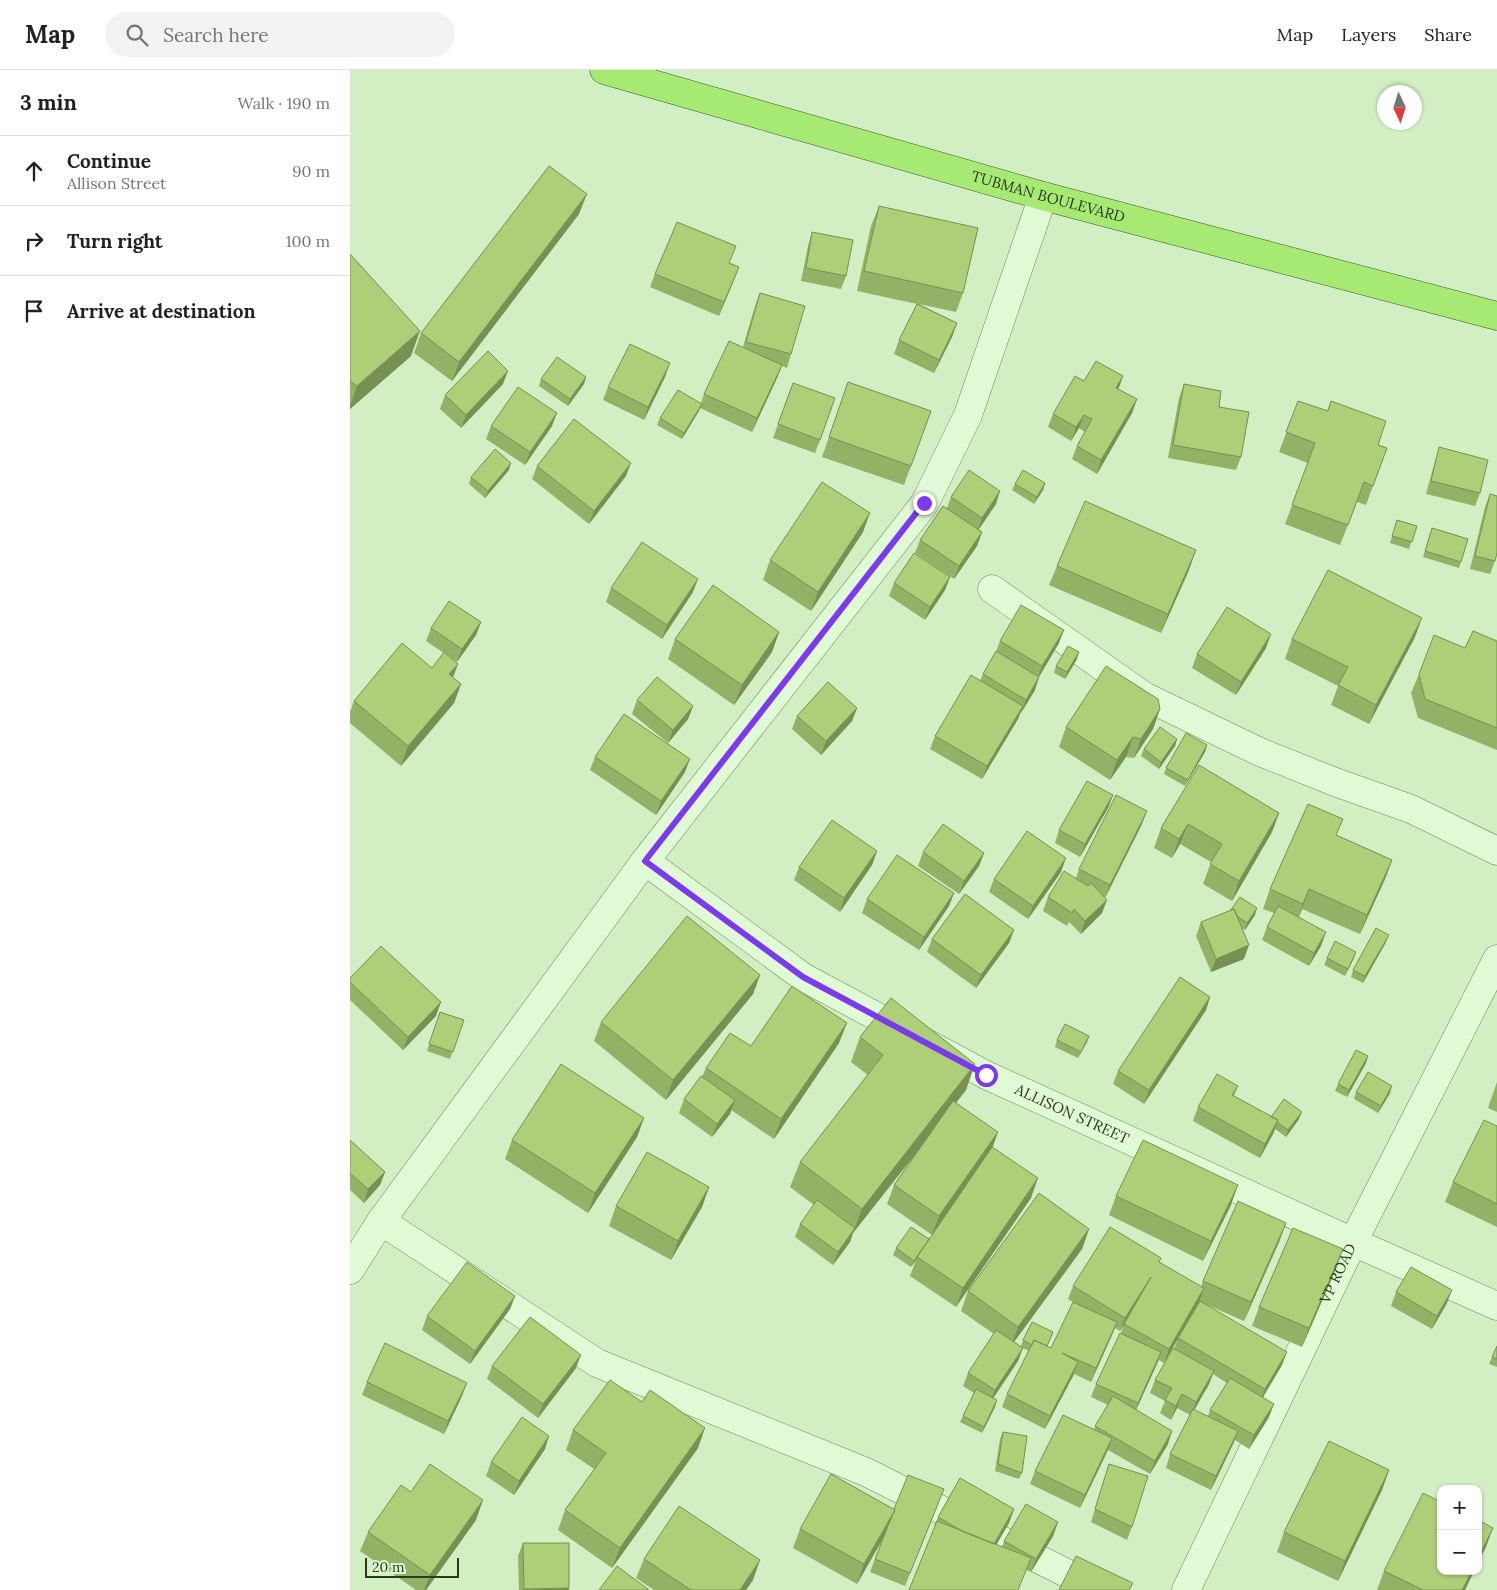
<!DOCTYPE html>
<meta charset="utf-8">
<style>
body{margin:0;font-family:Lora,serif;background:#f2f2f2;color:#202124}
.controls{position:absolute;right:15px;bottom:15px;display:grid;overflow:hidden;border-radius:10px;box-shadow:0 1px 4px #0004}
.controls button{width:45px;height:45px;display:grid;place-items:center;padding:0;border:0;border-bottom:1px solid #e0e0e0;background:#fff;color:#202124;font:25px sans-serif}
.compass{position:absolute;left:1027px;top:15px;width:45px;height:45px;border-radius:50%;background:#fff;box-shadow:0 1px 4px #0004;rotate:176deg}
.scale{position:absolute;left:15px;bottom:12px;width:94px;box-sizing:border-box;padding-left:5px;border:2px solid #2c391d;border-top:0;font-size:14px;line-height:18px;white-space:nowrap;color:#2c391d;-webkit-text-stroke:4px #ddf6d2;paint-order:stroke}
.stop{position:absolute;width:15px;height:15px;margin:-11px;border:4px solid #7c3aed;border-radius:50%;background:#fff}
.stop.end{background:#7c3aed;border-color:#fff;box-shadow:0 1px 5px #0008}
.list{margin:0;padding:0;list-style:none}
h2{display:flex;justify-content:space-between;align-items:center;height:65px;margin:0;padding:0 20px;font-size:21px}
h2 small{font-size:16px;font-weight:400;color:#757577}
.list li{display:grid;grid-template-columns:32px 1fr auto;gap:15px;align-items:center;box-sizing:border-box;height:70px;padding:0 20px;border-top:1px solid #e0e0e0}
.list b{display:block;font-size:19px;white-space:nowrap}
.list p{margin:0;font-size:16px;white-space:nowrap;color:#757577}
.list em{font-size:16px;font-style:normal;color:#757577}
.icon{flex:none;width:28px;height:28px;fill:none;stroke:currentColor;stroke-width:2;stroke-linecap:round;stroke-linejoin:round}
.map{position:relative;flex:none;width:1147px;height:1520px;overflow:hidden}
header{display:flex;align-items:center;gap:30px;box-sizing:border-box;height:70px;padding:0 25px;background:#fff;border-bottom:1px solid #e0e0e0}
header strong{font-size:24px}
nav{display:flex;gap:28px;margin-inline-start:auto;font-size:18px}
.search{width:350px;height:45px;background:#f2f2f2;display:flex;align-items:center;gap:12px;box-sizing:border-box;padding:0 18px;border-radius:28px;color:#757577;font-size:19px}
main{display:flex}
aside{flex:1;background:#fff}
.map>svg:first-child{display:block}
</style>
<header>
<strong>Map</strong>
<div class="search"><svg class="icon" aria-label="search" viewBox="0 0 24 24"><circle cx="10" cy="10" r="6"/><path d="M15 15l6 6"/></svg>Search here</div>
<nav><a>Map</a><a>Layers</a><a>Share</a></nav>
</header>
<main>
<aside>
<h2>3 min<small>Walk · 190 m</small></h2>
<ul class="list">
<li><svg class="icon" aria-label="ahead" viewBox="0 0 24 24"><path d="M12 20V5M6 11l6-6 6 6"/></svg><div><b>Continue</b><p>Allison Street</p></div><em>90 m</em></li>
<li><svg class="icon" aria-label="right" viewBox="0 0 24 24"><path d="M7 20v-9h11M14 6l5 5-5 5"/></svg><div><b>Turn right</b></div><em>100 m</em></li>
<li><svg class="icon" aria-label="arrive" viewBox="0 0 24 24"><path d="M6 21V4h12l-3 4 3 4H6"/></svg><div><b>Arrive at destination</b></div></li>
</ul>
</aside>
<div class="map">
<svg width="1147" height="1520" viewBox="0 0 1147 1520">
<rect width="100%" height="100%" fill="#d1efc2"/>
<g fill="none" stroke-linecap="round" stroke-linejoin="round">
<defs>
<g id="minor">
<path d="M642 519 794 626 910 682 985 712 1061 739 1147 781"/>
<path id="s1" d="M295 791 453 907 636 1005 1003 1172 1147 1236"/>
<path d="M31 1151 247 1293 516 1402 750 1520"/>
<path d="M0 1200 31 1151 295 791 575 433 618 345 693 126"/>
<path id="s2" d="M836 1520 1003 1172 1147 889"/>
</g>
<g id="trunk">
<path id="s3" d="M254 0 693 126 1147 246"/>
</g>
</defs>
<use href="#minor" stroke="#718a59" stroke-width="29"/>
<use href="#trunk" stroke="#45572d" stroke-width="29"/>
<use href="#minor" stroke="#e1fad6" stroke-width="28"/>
<use href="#trunk" stroke="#a6ea74" stroke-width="28"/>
</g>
<path fill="#94b266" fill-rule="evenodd" d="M529 136 613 223 606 242 569 234 607 253 602 267 584 303 544 284 549 270 567 234 507 221 521 156Z
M229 144 102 311 64 283 71 263Z
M462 162 496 206 491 219 451 211 458 176Z
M0 184 61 286 0 339Z
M380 193 389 197 369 246 300 217 305 204Z
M410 223 441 284 437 298 432 296 427 308 402 362 350 338 332 369 307 355 310 348 351 333 354 324 393 277 405 236Z
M773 306 768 319 787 329 782 343 747 404 722 389 727 376 735 362 729 358 721 371 698 357 703 344 734 311Z
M236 307 234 314 218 336 189 316 191 309Z
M315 307 294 350 253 330 258 317Z
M498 312 581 341 554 415 472 387Z
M443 313 470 370 465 383 423 368Z
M153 314 111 358 90 339 95 325Z
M834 314 891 387 886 400 818 388 829 328Z
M948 331 977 341 981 331 1028 375 1037 378 1016 435 1007 432 990 475 935 454 958 393 929 382Z
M141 356H202L175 395 136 369Z
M1089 377 1130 423 1125 436 1076 424 1085 391Z
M187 396 276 406 239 454 182 409Z
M159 400 135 428 119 414 121 407Z
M695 413 693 420 684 434 662 420 665 414Z
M1140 424 1145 491 1140 504 1120 499 1135 437Z
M601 427 646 434 628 460 632 462 627 476 604 509 565 483 570 470 597 438Z
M1047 450 1067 456 1059 479 1040 473Z
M1082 458 1118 469 1109 498 1073 487Z
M513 462 461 541 413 510 420 490Z
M707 496 839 500 811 563 699 515Z
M600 507 595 520 575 550 539 526 544 513Z
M261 518 343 522 312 569 256 532Z
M131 552 126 565 107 592 101 588 103 607 111 614 104 633 51 696 0 653V642L4 631 82 598 94 583 76 571 81 558Z
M429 562 422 582 384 635 318 589 325 569Z
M1065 567 1019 654 981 635 988 616 935 589 942 569Z
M650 571 709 573 689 607 685 620 671 643H670L668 649 632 709 580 679 585 666 630 611 633 604 646 582Z
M1147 571V680L1068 648 1061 623 1069 604 1115 578Z
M916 578 886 625 842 598 847 584Z
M727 589 715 609 704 603 706 596Z
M287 630 343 636 338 649 318 673 282 644Z
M507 638 502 651 471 685 442 659 447 646Z
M810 639 803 659 784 688 776 687 760 710 709 677 716 657Z
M827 669 825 676 809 699 791 686 794 679Z
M857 675 855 682 835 716 814 704 816 698Z
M245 687 335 702 306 745 240 700Z
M763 725 758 738 730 787 705 773 709 760Z
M929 743 922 762 882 831 853 814 861 792 830 774 822 788 804 778 811 758Z
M792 754 755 828 752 843 731 864 719 852 717 856 693 841 698 827 726 808 729 799Z
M987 765 1042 790 1035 809 1010 864 952 839 949 847 971 876 959 896 912 870 917 857 924 843 913 839 920 819Z
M527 781 522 795 490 842 444 810 449 797Z
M573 782 634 783 629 796 609 824 568 796Z
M711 802 678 849 639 822 644 809Z
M604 823 599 836 569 880 512 843 517 829Z
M905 845 895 860 892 858 894 889 861 902 846 866 851 852Z
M664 860 659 873 626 918 577 882 582 869Z
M1036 872 1013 913 1001 907 1003 900Z
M977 888H1004L995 906 974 895Z
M410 905 403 924 316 1030 244 971 251 952Z
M0 908 86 946 53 980 0 930Z
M860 927 856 940 794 1034 763 1014 768 1001Z
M90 942 114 950 100 989 77 981Z
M739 966 737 972 728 988 705 977 707 970Z
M510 967 616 1020 606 1033 642 1077 681 1128 606 1237 560 1206 566 1190 561 1197 543 1185 546 1178 578 1172 582 1165 537 1134 544 1115 564 1085 503 1163 500 1172 483 1195 445 1167 450 1154 464 1135 440 1117 450 1092 518 1005 501 992Z
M489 973 424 1069 381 1040 380 1044 362 1067 329 1043 334 1029 352 1007 356 998 401 976Z
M1018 986 1016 993 997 1027 985 1021 988 1014Z
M1147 1012V1042L1138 1038Z
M888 1016 884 1026 921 1047 949 1049 936 1067 925 1059 923 1064 910 1088 843 1051 848 1037Z
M1006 1022 1040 1023 1028 1043 1004 1029Z
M294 1048 287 1067 238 1143 155 1089 162 1070Z
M1147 1056V1157L1095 1132 1103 1112Z
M0 1070 35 1102 30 1115 14 1133 0 1120Z
M359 1117 352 1137 321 1190 259 1156 266 1136Z
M766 1126 881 1135 853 1191 759 1145Z
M936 1153 929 1172 894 1251 855 1234 932 1295 913 1327 919 1347 899 1379 885 1370 861 1420 816 1398 820 1384 840 1345 827 1338 821 1350 810 1343 815 1331 800 1323 805 1310 824 1279 828 1268 850 1232H849L814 1293 809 1290 786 1339 818 1374 800 1404 758 1380 730 1438 680 1414 685 1401 744 1359 758 1335 741 1327 746 1314 771 1263 774 1255 770 1261 765 1258 741 1312 724 1304 695 1359 652 1337 657 1324 679 1281 673 1278 668 1291 643 1328 645 1337 632 1363 610 1352 613 1346 624 1323 613 1316 618 1303 644 1264 611 1241 618 1221 739 1159 732 1179 664 1272 671 1276 673 1270 703 1262 697 1277 701 1278 723 1232 718 1229 723 1216 810 1193 851 1217 853 1211ZM863 1304 877 1313 860 1340 858 1346 844 1340 859 1314Z
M993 1179 986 1199 952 1277 902 1256 909 1237Z
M1046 1222 1097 1233 1082 1259 1041 1236Z
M165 1226 160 1239 120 1294 72 1260 77 1246Z
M1147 1276V1297L1139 1294Z
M142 1296 226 1298 188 1348 137 1309Z
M17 1312 112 1326 94 1364 12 1325Z
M223 1360 348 1378 262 1498 208 1460 215 1440 244 1399 216 1380Z
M653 1362 672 1403 669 1409 645 1401 650 1369Z
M195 1379 164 1425 136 1406 141 1392Z
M759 1394 782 1457 777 1470 741 1452Z
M1039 1400 1032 1420 988 1511 927 1482 934 1462Z
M61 1422 126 1450 76 1520H66L10 1481 18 1462Z
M589 1432 555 1516 520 1502 532 1470 507 1514 443 1478 450 1459 544 1439Z
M664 1439 659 1453 646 1475 652 1477 654 1471 708 1452 703 1466 681 1502 584 1456 588 1447Z
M173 1473 219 1518V1520H169L168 1486Z
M294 1489 403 1510 396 1520H304L286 1508Z
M1034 1501H1124L1115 1520H1027Z"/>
<path fill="#789153" d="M237 124 229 144 102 311 109 292Z
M389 197 384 210 369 246 374 232Z
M607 253 602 267 584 303 589 290Z
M70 261 61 286 0 339V336L7 316Z
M320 293 315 307 294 350 298 337Z
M432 295 427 308 402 362 407 348Z
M158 301 153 314 111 358 116 345Z
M773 306 768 320 766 318Z
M236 307 234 314 218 336 220 329Z
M787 329 782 343 747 404 751 390Z
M352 334 349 341 332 369 334 363Z
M207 343 202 356 175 395 180 382Z
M734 345 729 358 721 371 726 357Z
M161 393 159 400 135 428 138 421Z
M281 393 276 406 239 454 244 441Z
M695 413 693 420 684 434 687 427Z
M650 421 646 434 627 462 632 448Z
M520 443 513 462 461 541 468 522Z
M632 462 627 476 604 509 609 496Z
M846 480 839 500 811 563 818 544Z
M600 507 595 520 575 550 580 537Z
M348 509 343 522 312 569 317 555Z
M1072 548 1065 567 1019 654 1026 635Z
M131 552 126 565 107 592 112 579Z
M714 560 709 573 687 610 692 596Z
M429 562 422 582 384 635 392 615Z
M921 564 916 578 886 625 891 612Z
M729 582 727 589 715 609 717 602Z
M108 594 101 613 99 604Z
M689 607 685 620 671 643 676 630Z
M111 614 104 633 51 696 58 676Z
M343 636 338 649 318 673 323 660Z
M673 636 668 649 632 709 637 696Z
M507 638 502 651 471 685 476 671Z
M810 639 803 659 784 688 791 669Z
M783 667 776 687 760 710 767 690Z
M827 669 825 676 809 699 811 692Z
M857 675 855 682 835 716 838 710Z
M340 689 335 702 306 745 311 731Z
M763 725 758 738 730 787 735 774Z
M797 741 792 754 755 828 760 815Z
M929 743 922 762 882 831 889 811Z
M838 754 830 774 822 788 829 769Z
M527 781 522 795 490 842 494 828Z
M634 783 629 796 609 824 614 811Z
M716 788 711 802 678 849 683 836Z
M1042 790 1035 809 1010 864 1017 845Z
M959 819 952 839 946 853 953 834Z
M604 823 599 836 569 880 574 867Z
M757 830 752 843 731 864 735 851Z
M907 838 905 845 895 860 897 853Z
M664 860 659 873 626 918 631 905Z
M976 862 971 876 959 896 964 883Z
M1039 865 1036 872 1013 913 1015 906Z
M899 875 894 889 861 902 866 889Z
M1006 882 1004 888 995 906 998 899Z
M410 905 403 924 316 1030 323 1010Z
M860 927 856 940 794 1034 799 1020Z
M91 932 86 946 53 980 58 967Z
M497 953 489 973 424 1069 431 1049Z
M739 966 737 972 728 988Z
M1018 986 1016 993 997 1027 999 1020Z
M625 994 616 1020 503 1163 500 1172 483 1195 488 1182 504 1160 512 1139Z
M1042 1016 1040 1023 1028 1043 1031 1036Z
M385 1030 380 1044 362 1067 367 1054Z
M952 1042 949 1049 936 1067 938 1060Z
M294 1048 287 1067 238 1143 245 1123Z
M928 1050 923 1064 910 1088 915 1074Z
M648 1062 641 1082 582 1165 589 1146Z
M35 1102 30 1115 14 1133 18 1119Z
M688 1108 681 1128 606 1237 613 1218Z
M888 1115 881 1135 853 1191 861 1171Z
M359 1117 352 1137 321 1190 328 1171Z
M936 1153 929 1172 894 1251 901 1232Z
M739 1159 732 1179 661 1276 668 1257Z
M579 1169 576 1176 567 1187 566 1190 561 1197 564 1191Z
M993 1179 986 1199 952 1277 959 1258Z
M801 1207 796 1221 770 1261 775 1248Z
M854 1218 849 1232 814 1293 819 1279Z
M1102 1220 1097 1233 1082 1259 1087 1246Z
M165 1226 160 1239 120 1294 125 1281Z
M767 1252 762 1265 741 1312 746 1298Z
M673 1278 668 1291 640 1333 645 1320Z
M811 1282 806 1296 783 1347 788 1333Z
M937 1282 932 1295 910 1332 915 1319Z
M231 1285 226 1298 188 1348 193 1334Z
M728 1292 723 1306 695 1359 700 1346Z
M864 1301 859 1314 841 1346 846 1332Z
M117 1313 112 1326 94 1364 98 1351Z
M832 1324 827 1338 821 1350 826 1336Z
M647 1330 645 1337 632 1363 634 1357Z
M924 1334 919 1347 899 1379 904 1365Z
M355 1358 348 1378 262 1498 270 1478Z
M822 1361 818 1374 800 1404 805 1391Z
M888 1361 883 1374 861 1420 866 1406Z
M199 1366 195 1379 164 1425 169 1411Z
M762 1368 757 1382 730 1438 735 1425Z
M1039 1400 1032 1420 988 1511 995 1491Z
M133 1430 126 1450 76 1520H74L80 1505Z
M664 1439 659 1453 637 1491 642 1478Z
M545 1440 538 1460 507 1514 514 1494Z
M708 1452 703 1466 681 1502 686 1489Z
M1143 1458 1136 1477 1128 1493V1488Z
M410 1490 403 1510 396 1520H390Z
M1122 1501H1124L1115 1520H1112Z
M219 1518V1520H173L174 1519Z"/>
<path fill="#accf77" stroke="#789153" d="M199 96 237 124 109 292 71 263Z
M529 136 628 158 613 223 514 201Z
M327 152 386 176 379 193 389 197 374 232 305 204Z
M462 162 503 170 496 206 456 198Z
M0 184 70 261 7 316 0 311Z
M410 223 455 236 441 284 396 272Z
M567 234 607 253 589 290 549 270Z
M379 271 432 295 407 348 354 324Z
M280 274 320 293 298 337 258 317Z
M138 281 158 301 116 345 95 325Z
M207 287 236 307 220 329 191 309Z
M746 291 773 306 766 318 787 329 751 390 727 376 742 349 734 345 726 357 703 344 725 306 734 311Z
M498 312 581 341 561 396 479 367Z
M443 313 485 328 470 370 428 354Z
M834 314 871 321 869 337 899 342 891 387 823 375Z
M168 317 207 343 180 382 141 356Z
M328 320 352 334 334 363 310 348Z
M948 331 978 341 981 331 1036 351 1028 375 1037 378 1023 416 1014 412 998 455 942 435 965 373 936 362Z
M224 349 281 393 244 441 187 396Z
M1089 377 1138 390 1130 423 1081 411Z
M145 379 161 393 138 421 121 407Z
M619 400 650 421 632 448 601 427Z
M673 400 695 413 687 427 665 414Z
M472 412 520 443 468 522 420 490Z
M1140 424 1147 426V483L1145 491 1125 486Z
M735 431 846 480 818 544 707 496Z
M593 436 632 462 609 496 570 470Z
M1047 450 1067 456 1062 472 1042 466Z
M1082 458 1118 469 1111 492 1075 481Z
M292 472 348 509 317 555 261 518Z
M564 483 600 507 580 537 544 513Z
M978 500 1072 548 1026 635 988 615 998 597 942 569Z
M363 515 429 562 392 615 325 569Z
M99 531 131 552 112 579 81 558Z
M671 535 714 560 692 596 650 571Z
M877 537 921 564 891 612 847 584Z
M1123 561 1147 571V658L1075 629 1069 604 1084 565 1115 578Z
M52 573 82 598 94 582 108 594 99 604 111 614 58 676 4 631Z
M718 576 729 582 717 602 706 596Z
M646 581 689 607 676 630 633 604Z
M756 596 808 629 810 639 791 669 783 667 767 690 716 657Z
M621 605 673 636 637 696 585 666Z
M307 607 343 636 323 660 287 630Z
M478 612 507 638 476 671 447 646Z
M274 644 340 689 311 731 245 687Z
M810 657 827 669 811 692 794 679Z
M836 663 857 675 838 710 816 698Z
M849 695 929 743 889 811 860 794 872 774 838 754 829 769 811 758Z
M737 711 763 725 735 774 709 760Z
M766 725 797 741 760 815 729 799Z
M958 734 993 749 986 765 1042 790 1017 845 959 819 953 834 920 819Z
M482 750 527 781 494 828 449 797Z
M593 754 634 783 614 811 573 782Z
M677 761 716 788 683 836 644 809Z
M547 785 604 823 574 867 517 829Z
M714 801 738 816 741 813 757 830 735 851 724 839 722 843 698 827Z
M615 824 664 860 631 905 582 869Z
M890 827 907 838 897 853 887 846 884 839 880 841Z
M928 836 976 862 964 883 917 857Z
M884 839 899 875 866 889 851 852Z
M337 846 410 905 323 1010 251 952Z
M1026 858 1039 865 1015 906 1003 900Z
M985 871 1006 882 998 899 977 888Z
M31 876 91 932 58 967 0 912V908Z
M830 907 860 927 799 1020 768 1001Z
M442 916 497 953 431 1049 356 998 380 963 401 976Z
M541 928 625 994 512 1139 450 1092 533 985 510 967Z
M90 942 114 950 103 982 79 974Z
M715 954 739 966 731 982 707 970Z
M1006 980 1018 986 999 1020 988 1014Z
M211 994 294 1048 245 1123 162 1070Z
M1018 1002 1042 1016 1031 1036 1006 1022Z
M867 1004 888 1016 882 1025 928 1050 915 1074 848 1037Z
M351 1006 385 1030 367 1054 334 1029Z
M934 1029 952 1042 938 1060 927 1052 928 1050 921 1047Z
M603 1031 648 1062 589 1146 544 1115Z
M1134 1050 1147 1056V1134L1103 1112Z
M0 1070 35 1102 18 1119 0 1103Z
M793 1070 888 1115 861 1171 766 1126Z
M642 1077 688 1108 613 1218 567 1187Z
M297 1082 359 1117 328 1171 266 1136Z
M689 1123 739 1159 668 1257 618 1221Z
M467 1130 505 1158 488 1182 450 1154Z
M888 1131 936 1153 901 1232 853 1211Z
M561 1157 579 1169 564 1191 546 1178Z
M760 1157 811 1188 809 1192 854 1218 819 1279 774 1254 801 1207 775 1248 723 1216Z
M943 1158 993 1179 959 1258 909 1237Z
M117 1192 165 1226 125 1281 77 1246Z
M1061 1197 1102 1220 1087 1246 1046 1222Z
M850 1231 937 1282 915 1319 828 1268Z
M723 1232 767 1252 746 1298 712 1283 728 1292 700 1346 657 1324 684 1270 701 1278Z
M180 1247 231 1285 193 1334 142 1296Z
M682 1252 703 1262 697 1276 684 1270 682 1275 673 1270Z
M646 1260 673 1278 645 1320 618 1303Z
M770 1263 811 1282 788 1333 746 1314Z
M35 1273 117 1313 98 1351 17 1312Z
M1147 1276V1289L1142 1287Z
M823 1278 864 1301 846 1332 832 1324 826 1336 815 1330 822 1318 805 1310Z
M880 1308 924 1334 904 1365 860 1340Z
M260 1310 292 1332 300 1320 355 1358 270 1478 215 1440 256 1383 223 1360Z
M626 1319 647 1330 634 1357 613 1346Z
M763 1326 822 1361 805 1391 745 1356Z
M843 1339 888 1361 866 1406 820 1384Z
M713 1345 762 1368 735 1425 685 1401Z
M172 1347 199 1366 169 1411 141 1392Z
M653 1362 677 1366 672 1403 648 1394Z
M979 1371 1039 1400 995 1491 934 1462Z
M80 1394 133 1430 80 1505 18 1462 51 1415 61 1422Z
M759 1394 798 1406 782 1457 745 1439Z
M481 1404 545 1440 514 1494 450 1459Z
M558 1405 594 1419 560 1503 525 1489 542 1446 545 1440 544 1439Z
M610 1408 664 1439 644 1474 614 1462 588 1447Z
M1073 1423 1091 1432V1501H1122L1112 1520H1073L1034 1501Z
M676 1434 708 1452 686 1489 654 1471Z
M329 1436 410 1490 390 1520H341L294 1489Z
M1128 1450 1143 1458 1128 1488Z
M587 1451 681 1488 668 1520H559Z
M173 1473H219V1518L174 1519Z
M726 1486 783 1513 779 1520H709Z
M267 1496 299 1520H249Z"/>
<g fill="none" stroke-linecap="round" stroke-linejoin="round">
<path stroke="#7c3aed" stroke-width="6" d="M574 433 295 791 453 907 636 1005"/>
</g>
<g text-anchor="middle" stroke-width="5" stroke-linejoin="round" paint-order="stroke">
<g font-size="15" fill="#2c391d" stroke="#ddf6d2">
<text dy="5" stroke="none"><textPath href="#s3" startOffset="462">TUBMAN BOULEVARD</textPath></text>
<text dy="5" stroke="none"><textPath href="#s1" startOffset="498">ALLISON STREET</textPath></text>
<text dy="5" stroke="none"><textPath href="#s2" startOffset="351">VP ROAD</textPath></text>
</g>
</g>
</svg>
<div class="controls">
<button>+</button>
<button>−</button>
</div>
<svg class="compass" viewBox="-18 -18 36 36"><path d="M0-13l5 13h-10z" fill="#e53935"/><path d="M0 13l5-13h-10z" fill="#757577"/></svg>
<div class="scale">20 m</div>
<div class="stop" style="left:636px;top:1005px"></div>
<div class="stop end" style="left:574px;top:433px"></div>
</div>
</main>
